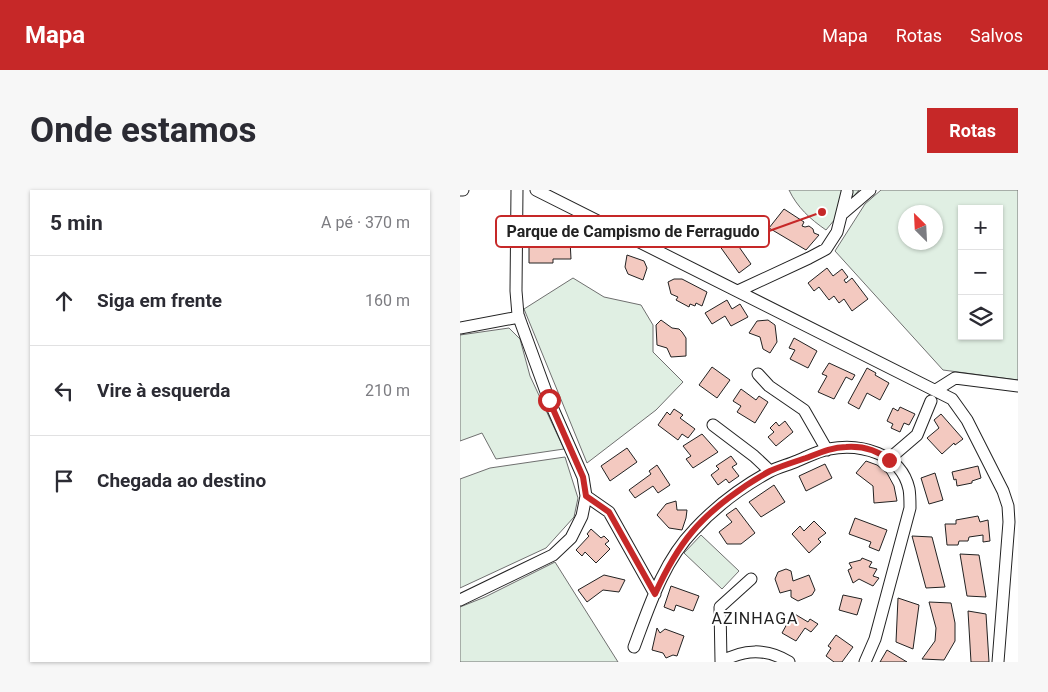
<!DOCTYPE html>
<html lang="pt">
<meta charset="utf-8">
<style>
body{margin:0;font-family:Roboto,sans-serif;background:#f7f7f7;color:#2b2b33}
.controls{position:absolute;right:15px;top:15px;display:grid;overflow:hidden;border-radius:0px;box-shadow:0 1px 4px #0004}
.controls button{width:45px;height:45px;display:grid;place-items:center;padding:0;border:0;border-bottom:1px solid #e1e1e2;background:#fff;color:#2b2b33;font:25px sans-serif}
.compass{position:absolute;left:438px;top:15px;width:45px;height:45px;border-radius:50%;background:#fff;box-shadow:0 1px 4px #0004;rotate:336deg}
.stop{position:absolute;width:15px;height:15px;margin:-11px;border:4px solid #c62828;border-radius:50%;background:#fff}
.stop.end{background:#c62828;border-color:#fff;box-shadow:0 1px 5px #0008}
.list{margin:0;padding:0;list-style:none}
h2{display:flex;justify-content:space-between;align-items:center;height:65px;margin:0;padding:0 20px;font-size:21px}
h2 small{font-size:16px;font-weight:400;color:#7c7c81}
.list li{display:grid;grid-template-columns:32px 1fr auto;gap:15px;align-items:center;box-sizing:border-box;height:90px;padding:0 20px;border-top:1px solid #e1e1e2}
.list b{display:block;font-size:19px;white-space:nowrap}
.list em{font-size:16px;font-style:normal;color:#7c7c81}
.icon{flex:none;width:28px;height:28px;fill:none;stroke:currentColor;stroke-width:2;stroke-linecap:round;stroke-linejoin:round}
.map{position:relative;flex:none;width:558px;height:472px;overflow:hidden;border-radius:0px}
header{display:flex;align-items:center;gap:30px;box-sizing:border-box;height:70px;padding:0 25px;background:#c62828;color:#fff}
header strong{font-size:24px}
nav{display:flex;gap:28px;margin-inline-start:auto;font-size:18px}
.intro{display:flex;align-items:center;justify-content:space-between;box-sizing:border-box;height:120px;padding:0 30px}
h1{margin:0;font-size:35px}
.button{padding:12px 22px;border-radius:0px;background:#c62828;color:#fff;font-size:18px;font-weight:700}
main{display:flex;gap:30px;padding:0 30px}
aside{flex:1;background:#fff;border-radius:0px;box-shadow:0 1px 4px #0004}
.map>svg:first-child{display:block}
</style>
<header>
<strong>Mapa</strong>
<nav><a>Mapa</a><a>Rotas</a><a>Salvos</a></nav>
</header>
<div class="intro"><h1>Onde estamos</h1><a class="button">Rotas</a></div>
<main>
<aside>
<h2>5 min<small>A pé · 370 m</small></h2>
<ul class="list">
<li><svg class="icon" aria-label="ahead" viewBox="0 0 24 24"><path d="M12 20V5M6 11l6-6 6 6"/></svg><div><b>Siga em frente</b></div><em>160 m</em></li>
<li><svg class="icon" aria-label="left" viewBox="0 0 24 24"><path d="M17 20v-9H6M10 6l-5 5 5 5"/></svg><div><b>Vire à esquerda</b></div><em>210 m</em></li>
<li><svg class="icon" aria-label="arrive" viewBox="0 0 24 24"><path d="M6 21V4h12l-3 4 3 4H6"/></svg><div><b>Chegada ao destino</b></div></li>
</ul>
</aside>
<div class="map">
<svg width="558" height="472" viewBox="0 0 558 472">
<rect width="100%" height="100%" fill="#fff"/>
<path fill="#e0efe3" stroke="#6f6f6f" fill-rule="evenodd" d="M329 0H399L366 40C350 29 337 17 329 0Z
M421 0H558V190L483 180 375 61 405 14ZM502 19H539V146H502ZM446 22H476V52H446Z
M113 88 144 107 181 115 193 135V162L223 192 196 220 127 273 64 119Z
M49 138 60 149 70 186 104 259 36 269 22 243 0 251V145Z
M105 267 118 308 114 327 86 358 0 398V289L30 278Z
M241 345 279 381 262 399 224 363Z
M95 372 158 472H0V417L25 407Z"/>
<path fill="#f3c9c0" stroke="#222" d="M324 19 344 32 342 36 345 37 349 36 353 39 354 43 359 45 346 60 309 38Z
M96 42V51L110 50 111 69H93V73H69V43Z
M266 47 272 56 277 54 291 74 279 83 259 55Z
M167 65 184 71 187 78 183 90 168 84 165 77Z
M367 78 373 86 382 79 388 87 384 90 386 93 392 88 408 109 392 121 384 109 379 113 374 106 369 110 359 97 354 101 348 93Z
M214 89H222L247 102 242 116 236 113 235 116 230 114 229 117 216 110 218 107 211 104 208 92Z
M267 110 272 119 280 114 288 127 271 136 265 126 252 134 245 123Z
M201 130 212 138 219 139 222 142 226 148V166L211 167 207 158 197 155 196 135Z
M308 130 315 135 317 152 310 163 303 159 300 147 289 143 297 131Z
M334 148 357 161 348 178 330 169 335 160 329 158Z
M369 173 395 185 392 190 386 187 374 209 358 202 367 186 362 184Z
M252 177 270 190 257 208 239 195Z
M407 178 416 183 415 185 429 193 420 210 407 203 399 219 388 213Z
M281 199 296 210 299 206 308 212 295 233 277 222 281 216 273 211Z
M440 217 455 224 449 235 444 233 440 242 431 238 433 234 427 231 433 218 438 221Z
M214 219 223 225 220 228 235 239 228 248 222 244 218 250 198 235 207 222 210 225Z
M481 224 503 249 495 255 494 253 482 264 467 248 479 238 474 230Z
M325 231 333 242 316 256 308 247 314 242 310 238 316 232 319 236Z
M242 244 258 262 233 278 226 269 231 266 223 256Z
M167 258 177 272 150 291 141 276Z
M271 266 277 274 272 277 279 286 269 293 266 289 258 295 251 285 259 279 256 276Z
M406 271 417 275 427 283 434 296 437 311 414 313 413 296 396 283Z
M365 274 372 288 346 301 339 286Z
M197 275 210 295 198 303 193 296 175 308 169 300 191 284 189 281Z
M518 276 521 288 512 291V293L497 296 496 289 494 290 492 282Z
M475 283 483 310 469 314 461 288Z
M314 295 325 312 301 327 289 312Z
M216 311 217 320H227L226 328 222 340 209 338 197 325 206 314Z
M276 318 295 343 281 354H267L259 342 272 332 266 325Z
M518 326 520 332 528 330 530 351 523 352V345L509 347 508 351H499L498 355H487L485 334H496V330Z
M395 328 427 340 419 361 409 357 411 352 389 344Z
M354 331 366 343 358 349 361 352 349 363 332 344 340 336 344 341Z
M131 339 141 348 144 346 149 351 145 354 150 359 136 373 125 362 122 366 116 360 129 346 127 344Z
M452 346 472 347 485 397 466 398Z
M500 364 519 365 526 407 507 406Z
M402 368 412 372 409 377 417 379 413 386 419 388 413 396 399 389 393 393 388 380 392 378 389 373 401 370Z
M326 379 331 381 333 391 349 385 355 400 352 405 338 411 331 407V400L320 403 315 389 318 382Z
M144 385 165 390 159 402 143 400 127 412 118 400Z
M211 396 239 406 233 421 216 415 214 421 204 417Z
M383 405 402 409 397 425 379 420Z
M438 408 459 415 453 459 436 452Z
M469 412 491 413 495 433V451L484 470 462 469 475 451 476 438Z
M508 421 526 424 529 472H511Z
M333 423 348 432 350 429 358 434 351 442 345 438 336 451 322 443Z
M197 438 200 443 205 439 224 446 217 466 213 465 206 468 203 463 192 460Z
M376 445 393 457 382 472H374L366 466 371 458 368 456Z
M427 460 447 472H420Z"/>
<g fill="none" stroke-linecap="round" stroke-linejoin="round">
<defs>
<path id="minor" d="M0 0H3
M76 0 492 209 507 230 543 301 548 316 549 332 538 472
M382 24 410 0
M278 101 349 68 366 59 377 42 387 2
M0 138 59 127
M298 184 309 196 344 220 367 260
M476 200 495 188 558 196
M253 235 294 266 310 281
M429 269 457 245 471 211
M126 306 149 322 195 404
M0 410 93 365 111 348 122 326 126 306 123 287 89 210 58 125 56 101 57 0
M174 457C189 417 203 372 234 340 255 317 282 297 309 282 318 277 328 275 337 271 347 267 358 261 369 259 400 253 441 263 449 299 450 304 450 312 450 318L415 449 405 472
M261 471 260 417 291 389
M261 472C283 459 307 458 329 472"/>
</defs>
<use href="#minor" stroke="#222" stroke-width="13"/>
<use href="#minor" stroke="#fff" stroke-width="11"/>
</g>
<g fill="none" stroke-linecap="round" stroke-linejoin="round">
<path stroke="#c62828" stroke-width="6" d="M89 210 123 287 126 306 149 322 195 404C205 382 216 361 232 342 251 319 284 295 310 281 321 276 334 272 346 268 359 263 372 257 386 257 401 256 417 260 429 270"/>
</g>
<g text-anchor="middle" stroke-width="4" stroke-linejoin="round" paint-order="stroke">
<g font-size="16" letter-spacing="1" fill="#222" stroke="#fff">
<text x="295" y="434">AZINHAGA</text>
</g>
</g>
<path fill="none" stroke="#c62828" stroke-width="2" d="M362 22L309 41"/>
<circle fill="#c62828" stroke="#fff" stroke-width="2" cx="362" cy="22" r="5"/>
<rect fill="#fff" stroke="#c62828" stroke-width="2" x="36" y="26" width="273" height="31" rx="5"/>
<g font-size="16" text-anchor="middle" font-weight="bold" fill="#222">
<text x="173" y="47">Parque de Campismo de Ferragudo</text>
</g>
</svg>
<div class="controls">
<button>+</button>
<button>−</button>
<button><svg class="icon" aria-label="layers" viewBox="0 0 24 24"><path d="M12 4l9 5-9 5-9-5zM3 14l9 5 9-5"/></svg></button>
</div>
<svg class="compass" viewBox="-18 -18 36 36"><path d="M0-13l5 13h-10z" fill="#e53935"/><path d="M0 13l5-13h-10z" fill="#7c7c81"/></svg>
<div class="stop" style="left:89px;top:210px"></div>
<div class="stop end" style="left:429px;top:270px"></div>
</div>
</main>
